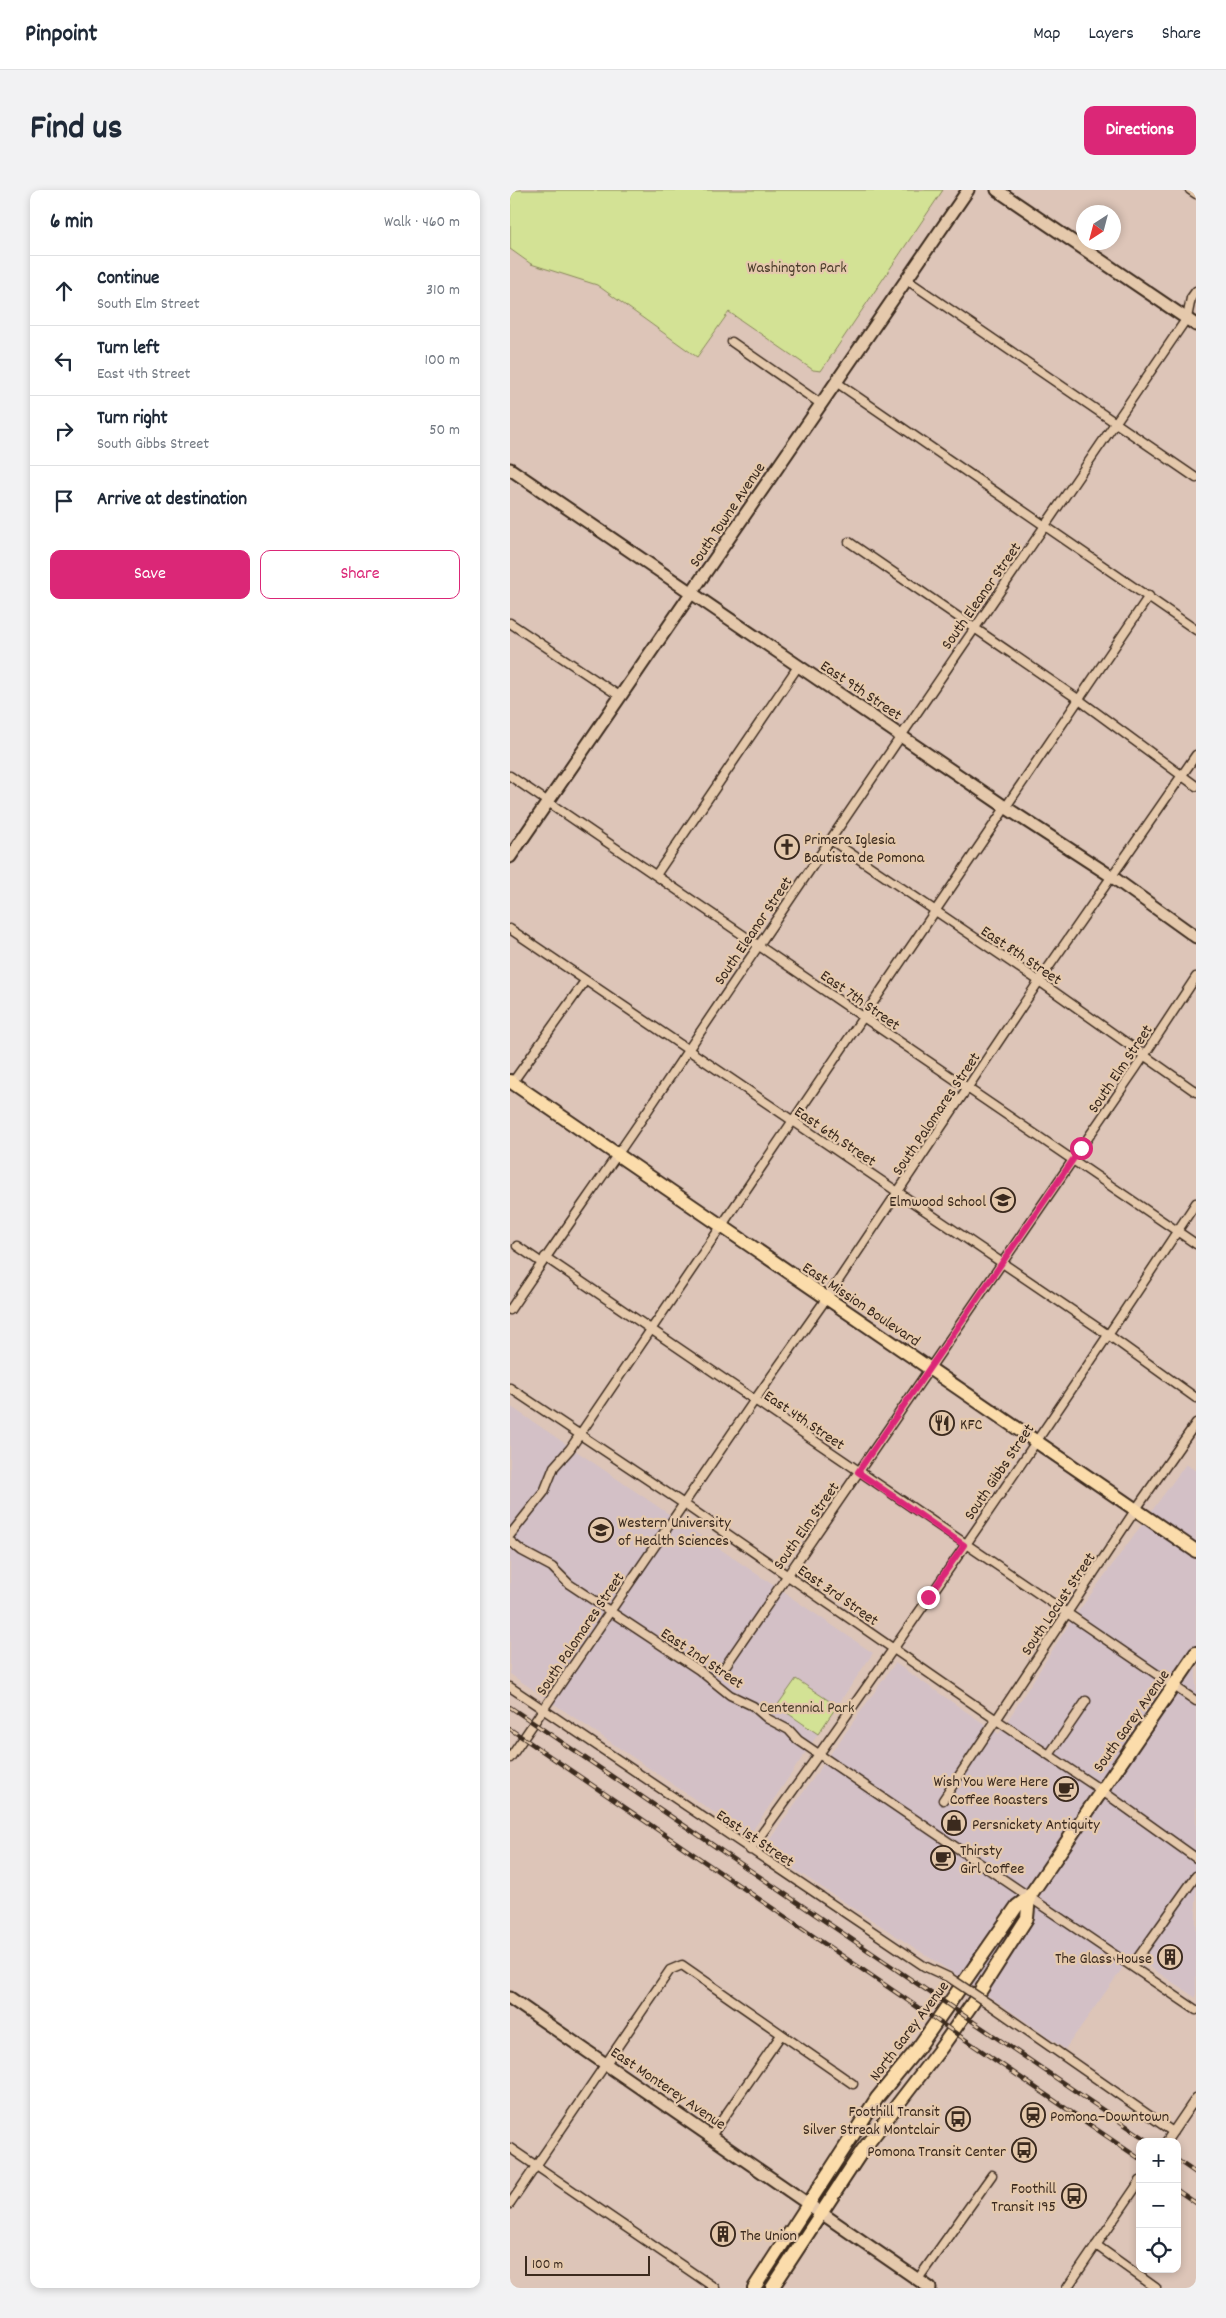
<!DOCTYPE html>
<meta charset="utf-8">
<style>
body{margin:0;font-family:Dekko,sans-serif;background:#f2f2f3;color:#1f2937}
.controls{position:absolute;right:15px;bottom:15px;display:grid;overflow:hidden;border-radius:10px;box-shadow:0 2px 8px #0003}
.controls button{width:45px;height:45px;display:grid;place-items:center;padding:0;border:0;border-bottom:1px solid #e0e1e3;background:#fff;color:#1f2937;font:25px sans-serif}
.compass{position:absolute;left:566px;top:15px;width:45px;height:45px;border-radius:50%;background:#fff;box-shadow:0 2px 8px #0003;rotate:216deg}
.scale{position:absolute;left:15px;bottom:12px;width:125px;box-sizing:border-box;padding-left:5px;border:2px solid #3b2a1e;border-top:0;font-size:14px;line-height:18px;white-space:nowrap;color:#3b2a1e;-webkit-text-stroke:4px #e5c9ac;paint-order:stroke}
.stop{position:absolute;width:15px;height:15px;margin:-11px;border:4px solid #db2777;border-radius:50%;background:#fff}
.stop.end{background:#db2777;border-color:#fff;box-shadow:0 1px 5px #0008}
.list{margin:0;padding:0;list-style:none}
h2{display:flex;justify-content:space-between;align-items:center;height:65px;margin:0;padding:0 20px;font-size:21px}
h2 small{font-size:16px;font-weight:400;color:#747a83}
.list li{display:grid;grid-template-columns:32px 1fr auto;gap:15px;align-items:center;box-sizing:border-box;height:70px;padding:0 20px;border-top:1px solid #e0e1e3}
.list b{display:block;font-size:19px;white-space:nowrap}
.list p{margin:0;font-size:16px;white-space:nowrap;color:#747a83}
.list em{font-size:16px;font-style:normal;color:#747a83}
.actions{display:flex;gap:10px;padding:15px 20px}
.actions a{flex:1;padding:11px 0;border:1px solid #db2777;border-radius:10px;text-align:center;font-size:18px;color:#db2777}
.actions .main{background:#db2777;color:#fff}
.icon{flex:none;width:28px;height:28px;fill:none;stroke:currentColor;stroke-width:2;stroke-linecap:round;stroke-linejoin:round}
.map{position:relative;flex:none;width:686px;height:2098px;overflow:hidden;border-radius:10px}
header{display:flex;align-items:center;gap:30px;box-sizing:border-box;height:70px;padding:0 25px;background:#fff;border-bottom:1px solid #e0e1e3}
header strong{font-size:24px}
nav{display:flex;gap:28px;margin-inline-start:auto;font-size:18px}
.intro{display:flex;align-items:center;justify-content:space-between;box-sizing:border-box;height:120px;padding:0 30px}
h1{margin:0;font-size:35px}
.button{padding:12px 22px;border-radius:10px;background:#db2777;color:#fff;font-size:18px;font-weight:700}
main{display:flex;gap:30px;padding:0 30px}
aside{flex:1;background:#fff;border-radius:10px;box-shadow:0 2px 8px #0003}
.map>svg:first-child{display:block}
</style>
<header>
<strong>Pinpoint</strong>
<nav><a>Map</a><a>Layers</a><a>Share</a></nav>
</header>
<div class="intro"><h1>Find us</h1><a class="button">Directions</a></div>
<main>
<aside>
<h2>6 min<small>Walk · 460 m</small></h2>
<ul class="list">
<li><svg class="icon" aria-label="ahead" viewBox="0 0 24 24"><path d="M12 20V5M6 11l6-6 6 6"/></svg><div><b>Continue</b><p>South Elm Street</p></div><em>310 m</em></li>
<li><svg class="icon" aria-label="left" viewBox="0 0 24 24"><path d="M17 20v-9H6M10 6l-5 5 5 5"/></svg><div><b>Turn left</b><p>East 4th Street</p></div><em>100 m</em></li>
<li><svg class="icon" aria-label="right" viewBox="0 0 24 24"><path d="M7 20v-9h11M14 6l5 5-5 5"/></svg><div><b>Turn right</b><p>South Gibbs Street</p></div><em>50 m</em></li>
<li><svg class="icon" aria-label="arrive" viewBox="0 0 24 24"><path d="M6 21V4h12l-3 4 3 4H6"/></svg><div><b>Arrive at destination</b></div></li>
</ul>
<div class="actions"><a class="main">Save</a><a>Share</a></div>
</aside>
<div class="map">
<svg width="686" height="2098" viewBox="0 0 686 2098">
<rect width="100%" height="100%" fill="#ddc5b8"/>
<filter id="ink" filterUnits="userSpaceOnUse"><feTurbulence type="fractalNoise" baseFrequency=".02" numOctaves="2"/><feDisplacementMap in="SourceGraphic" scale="10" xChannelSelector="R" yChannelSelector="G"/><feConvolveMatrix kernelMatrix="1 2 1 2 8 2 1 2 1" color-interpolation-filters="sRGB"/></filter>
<g filter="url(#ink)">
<path fill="#d3c0c6" d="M0 1216 363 1463 239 1646 0 1484Z
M676 1274 686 1281V1808L622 1765 555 1859 483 1809 253 1659 385 1473 489 1544 559 1434Z"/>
<path fill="#d3e295" stroke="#87865a" d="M0 0H433L311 181 303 180 219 122 187 167 87 95 21 74 0 59Z
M286 1489 327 1516 308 1544 267 1516Z"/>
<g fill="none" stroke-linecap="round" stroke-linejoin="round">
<defs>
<path id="street" d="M680 0 686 4
M397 90 686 288
M222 152 311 214
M326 192 686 440
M339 352 568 509 686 596
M0 433 111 507
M0 586 686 1054
M321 650 529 791 686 902
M146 685 289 475
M0 739 597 1144 686 1208
M2 893 75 791
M7 1056 32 1073
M35 1067 686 1511
M0 1120C47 1050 97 981 144 911 319 649 499 389 677 128L681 108 686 101
M0 1198 174 1314 485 1529 591 1600 686 1668
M0 1345 34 1302 44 1277 60 1259 639 406
M0 1351 12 1361 42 1377 59 1394 189 1480 220 1505 243 1516 258 1529 279 1540 288 1550 686 1820
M214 1478 626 878 686 787
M0 1497 414 1776 440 1788
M539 1565 576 1511
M0 1568 244 1211 316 1109 529 791 686 565
M433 1610 626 1319 686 1233
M240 1660C394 1448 542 1231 686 1013
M622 1776 686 1686
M479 1814 663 1942
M201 1946 271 1845
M656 1952 686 1908
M0 1958 205 2098
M0 2014 160 1780 172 1775 343 1894
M586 2055 646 2098
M408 2089 482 1985
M557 2098 630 1991"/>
<path id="secondary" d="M487 0 686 135
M0 279 495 617 601 686 686 747
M0 667 458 0
M0 1808 420 2098"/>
<path id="primary" d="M0 891 686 1361
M244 2098 367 1908 408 1858 507 1716 519 1707
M262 2098 352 1961 431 1858 462 1814 517 1728 519 1707 686 1463"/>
</defs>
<use href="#street" stroke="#3b2a1e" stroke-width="11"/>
<use href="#secondary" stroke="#3b2a1e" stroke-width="15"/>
<use href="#primary" stroke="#3b2a1e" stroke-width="16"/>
<use href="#street" stroke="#e5c9ac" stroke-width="8"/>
<use href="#secondary" stroke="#e5c9ac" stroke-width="11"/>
<use href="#primary" stroke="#fbdcab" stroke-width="12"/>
<defs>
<path id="rail" d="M0 1517 640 1952
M0 1539 630 1969
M667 1970 686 1983
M667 2000 686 2013"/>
</defs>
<use href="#rail" stroke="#3b2a1e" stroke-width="4.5"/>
<use href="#rail" stroke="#e5c9ac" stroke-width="2.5" stroke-dasharray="8" stroke-linecap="butt"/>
<defs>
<path id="street-bridge" d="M440 1788 479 1814"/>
</defs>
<use href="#street-bridge" stroke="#3b2a1e" stroke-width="11" stroke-linecap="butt"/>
<use href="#street-bridge" stroke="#e5c9ac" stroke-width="8"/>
</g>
</g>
<g fill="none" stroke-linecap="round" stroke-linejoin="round" filter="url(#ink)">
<path stroke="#db2777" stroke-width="6" d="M418 1407 454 1355 348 1282 571 958"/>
</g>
<defs>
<symbol id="church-ring" viewBox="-11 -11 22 22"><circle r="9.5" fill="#e5c9ac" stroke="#3b2a1e" stroke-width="1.5"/><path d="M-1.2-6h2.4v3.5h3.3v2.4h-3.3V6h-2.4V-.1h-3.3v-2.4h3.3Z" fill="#3b2a1e"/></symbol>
<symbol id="school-ring" viewBox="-11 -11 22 22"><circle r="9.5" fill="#e5c9ac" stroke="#3b2a1e" stroke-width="1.5"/><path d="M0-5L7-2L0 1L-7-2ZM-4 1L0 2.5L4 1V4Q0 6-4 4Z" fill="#3b2a1e"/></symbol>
<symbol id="restaurant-ring" viewBox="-11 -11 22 22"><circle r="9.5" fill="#e5c9ac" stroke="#3b2a1e" stroke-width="1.5"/><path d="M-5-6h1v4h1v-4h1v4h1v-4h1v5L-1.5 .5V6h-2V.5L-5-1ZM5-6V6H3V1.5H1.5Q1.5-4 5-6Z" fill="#3b2a1e"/></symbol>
<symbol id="university-ring" viewBox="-11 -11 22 22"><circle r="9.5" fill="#e5c9ac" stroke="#3b2a1e" stroke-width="1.5"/><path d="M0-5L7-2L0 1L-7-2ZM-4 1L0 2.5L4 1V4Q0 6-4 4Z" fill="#3b2a1e"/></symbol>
<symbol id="cafe-ring" viewBox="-11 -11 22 22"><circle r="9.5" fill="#e5c9ac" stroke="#3b2a1e" stroke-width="1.5"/><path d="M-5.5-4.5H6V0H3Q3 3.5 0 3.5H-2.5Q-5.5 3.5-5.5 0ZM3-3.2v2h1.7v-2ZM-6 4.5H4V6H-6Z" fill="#3b2a1e"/></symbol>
<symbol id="shop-ring" viewBox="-11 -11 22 22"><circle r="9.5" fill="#e5c9ac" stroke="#3b2a1e" stroke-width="1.5"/><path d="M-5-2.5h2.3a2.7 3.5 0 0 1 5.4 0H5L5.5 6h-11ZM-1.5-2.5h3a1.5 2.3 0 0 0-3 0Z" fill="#3b2a1e"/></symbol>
<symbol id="building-ring" viewBox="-11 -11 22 22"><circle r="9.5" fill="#e5c9ac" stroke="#3b2a1e" stroke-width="1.5"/><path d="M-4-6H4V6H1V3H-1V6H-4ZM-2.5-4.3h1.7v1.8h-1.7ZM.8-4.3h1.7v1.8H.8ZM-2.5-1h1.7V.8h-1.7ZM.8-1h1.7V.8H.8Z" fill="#3b2a1e"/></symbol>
<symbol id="station-ring" viewBox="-11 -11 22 22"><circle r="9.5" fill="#e5c9ac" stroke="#3b2a1e" stroke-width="1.5"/><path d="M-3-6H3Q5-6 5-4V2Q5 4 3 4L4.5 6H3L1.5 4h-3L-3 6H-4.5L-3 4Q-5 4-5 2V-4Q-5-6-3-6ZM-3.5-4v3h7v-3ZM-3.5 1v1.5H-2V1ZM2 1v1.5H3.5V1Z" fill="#3b2a1e"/></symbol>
<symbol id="bus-ring" viewBox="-11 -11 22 22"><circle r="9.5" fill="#e5c9ac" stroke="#3b2a1e" stroke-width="1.5"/><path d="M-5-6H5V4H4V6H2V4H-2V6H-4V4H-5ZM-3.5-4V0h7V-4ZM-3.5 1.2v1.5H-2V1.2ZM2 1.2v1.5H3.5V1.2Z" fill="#3b2a1e"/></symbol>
</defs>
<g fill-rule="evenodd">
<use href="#church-ring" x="263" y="643" width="28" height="28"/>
<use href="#school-ring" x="479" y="996" width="28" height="28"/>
<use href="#restaurant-ring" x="418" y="1219" width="28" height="28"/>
<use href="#university-ring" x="77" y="1326" width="28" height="28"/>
<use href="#cafe-ring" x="542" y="1585" width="28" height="28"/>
<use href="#shop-ring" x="430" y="1619" width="28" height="28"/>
<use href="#cafe-ring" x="419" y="1654" width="28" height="28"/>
<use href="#building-ring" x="646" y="1753" width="28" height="28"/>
<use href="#station-ring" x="509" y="1911" width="28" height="28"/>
<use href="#bus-ring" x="434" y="1915" width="28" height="28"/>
<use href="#bus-ring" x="500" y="1946" width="28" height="28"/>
<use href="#bus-ring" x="550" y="1992" width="28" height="28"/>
<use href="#building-ring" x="199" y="2030" width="28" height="28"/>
</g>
<g text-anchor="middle" stroke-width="4.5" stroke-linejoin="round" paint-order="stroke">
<g font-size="16" fill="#4a3c2a" stroke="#e5c9ac">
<text x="287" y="82">Washington Park</text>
<text x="297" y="1522">Centennial Park</text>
</g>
<g font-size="16" fill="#3b2a1e" stroke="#e5c9ac">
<text transform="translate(216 324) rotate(-56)" y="6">South Towne Avenue</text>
<text transform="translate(470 405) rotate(-55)" y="6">South Eleanor Street</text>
<text transform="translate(352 499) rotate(34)" y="6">East 9th Street</text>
<text transform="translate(242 740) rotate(-56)" y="6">South Eleanor Street</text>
<text transform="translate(512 764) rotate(34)" y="6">East 8th Street</text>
<text transform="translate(351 809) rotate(35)" y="6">East 7th Street</text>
<text transform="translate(609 878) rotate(-56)" y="6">South Elm Street</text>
<text transform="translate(425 923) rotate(-56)" y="6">South Palomares Street</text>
<text transform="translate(326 945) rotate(34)" y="6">East 6th Street</text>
<text transform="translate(352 1113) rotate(34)" y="6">East Mission Boulevard</text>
<text transform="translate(295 1229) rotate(34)" y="6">East 4th Street</text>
<text transform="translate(488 1281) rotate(-56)" y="6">South Gibbs Street</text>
<text transform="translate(295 1335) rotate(-55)" y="6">South Elm Street</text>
<text transform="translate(329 1404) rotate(35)" y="6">East 3rd Street</text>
<text transform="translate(547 1413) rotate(-56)" y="6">South Locust Street</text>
<text transform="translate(69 1443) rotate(-56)" y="6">South Palomares Street</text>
<text transform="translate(193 1467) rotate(34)" y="6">East 2nd Street</text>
<text transform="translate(620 1530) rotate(-55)" y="6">South Garey Avenue</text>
<text transform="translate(246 1647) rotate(34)" y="6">East 1st Street</text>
<text transform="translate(398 1840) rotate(-53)" y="6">North Garey Avenue</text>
<text transform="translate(159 1897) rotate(34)" y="6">East Monterey Avenue</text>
</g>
<g font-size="16" fill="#3b2a1e" stroke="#e5c9ac" text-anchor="start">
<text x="294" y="654">Primera Iglesia<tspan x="294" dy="18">Bautista de Pomona</tspan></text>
<text x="476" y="1016" text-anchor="end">Elmwood School</text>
<text x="450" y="1239">KFC</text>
<text x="108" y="1337">Western University<tspan x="108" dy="18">of Health Sciences</tspan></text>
<text x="538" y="1596" text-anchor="end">Wish You Were Here<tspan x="538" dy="18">Coffee Roasters</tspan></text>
<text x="462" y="1639">Persnickety Antiquity</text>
<text x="450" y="1665">Thirsty<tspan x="450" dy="18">Girl Coffee</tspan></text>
<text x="642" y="1773" text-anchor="end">The Glass House</text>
<text x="430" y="1926" text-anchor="end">Foothill Transit<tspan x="430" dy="18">Silver Streak Montclair</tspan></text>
<text x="540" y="1931">Pomona–Downtown</text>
<text x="496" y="1966" text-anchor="end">Pomona Transit Center</text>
<text x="546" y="2003" text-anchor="end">Foothill<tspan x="546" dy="18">Transit 195</tspan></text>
<text x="230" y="2050">The Union</text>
</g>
</g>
</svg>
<div class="controls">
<button>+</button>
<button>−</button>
<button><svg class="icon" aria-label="locate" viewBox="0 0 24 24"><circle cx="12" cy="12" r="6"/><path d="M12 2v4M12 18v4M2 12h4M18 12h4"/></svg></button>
</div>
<svg class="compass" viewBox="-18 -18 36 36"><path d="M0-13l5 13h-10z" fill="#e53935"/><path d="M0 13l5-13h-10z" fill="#747a83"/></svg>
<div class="scale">100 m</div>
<div class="stop" style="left:571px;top:958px"></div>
<div class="stop end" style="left:418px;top:1407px"></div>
</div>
</main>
